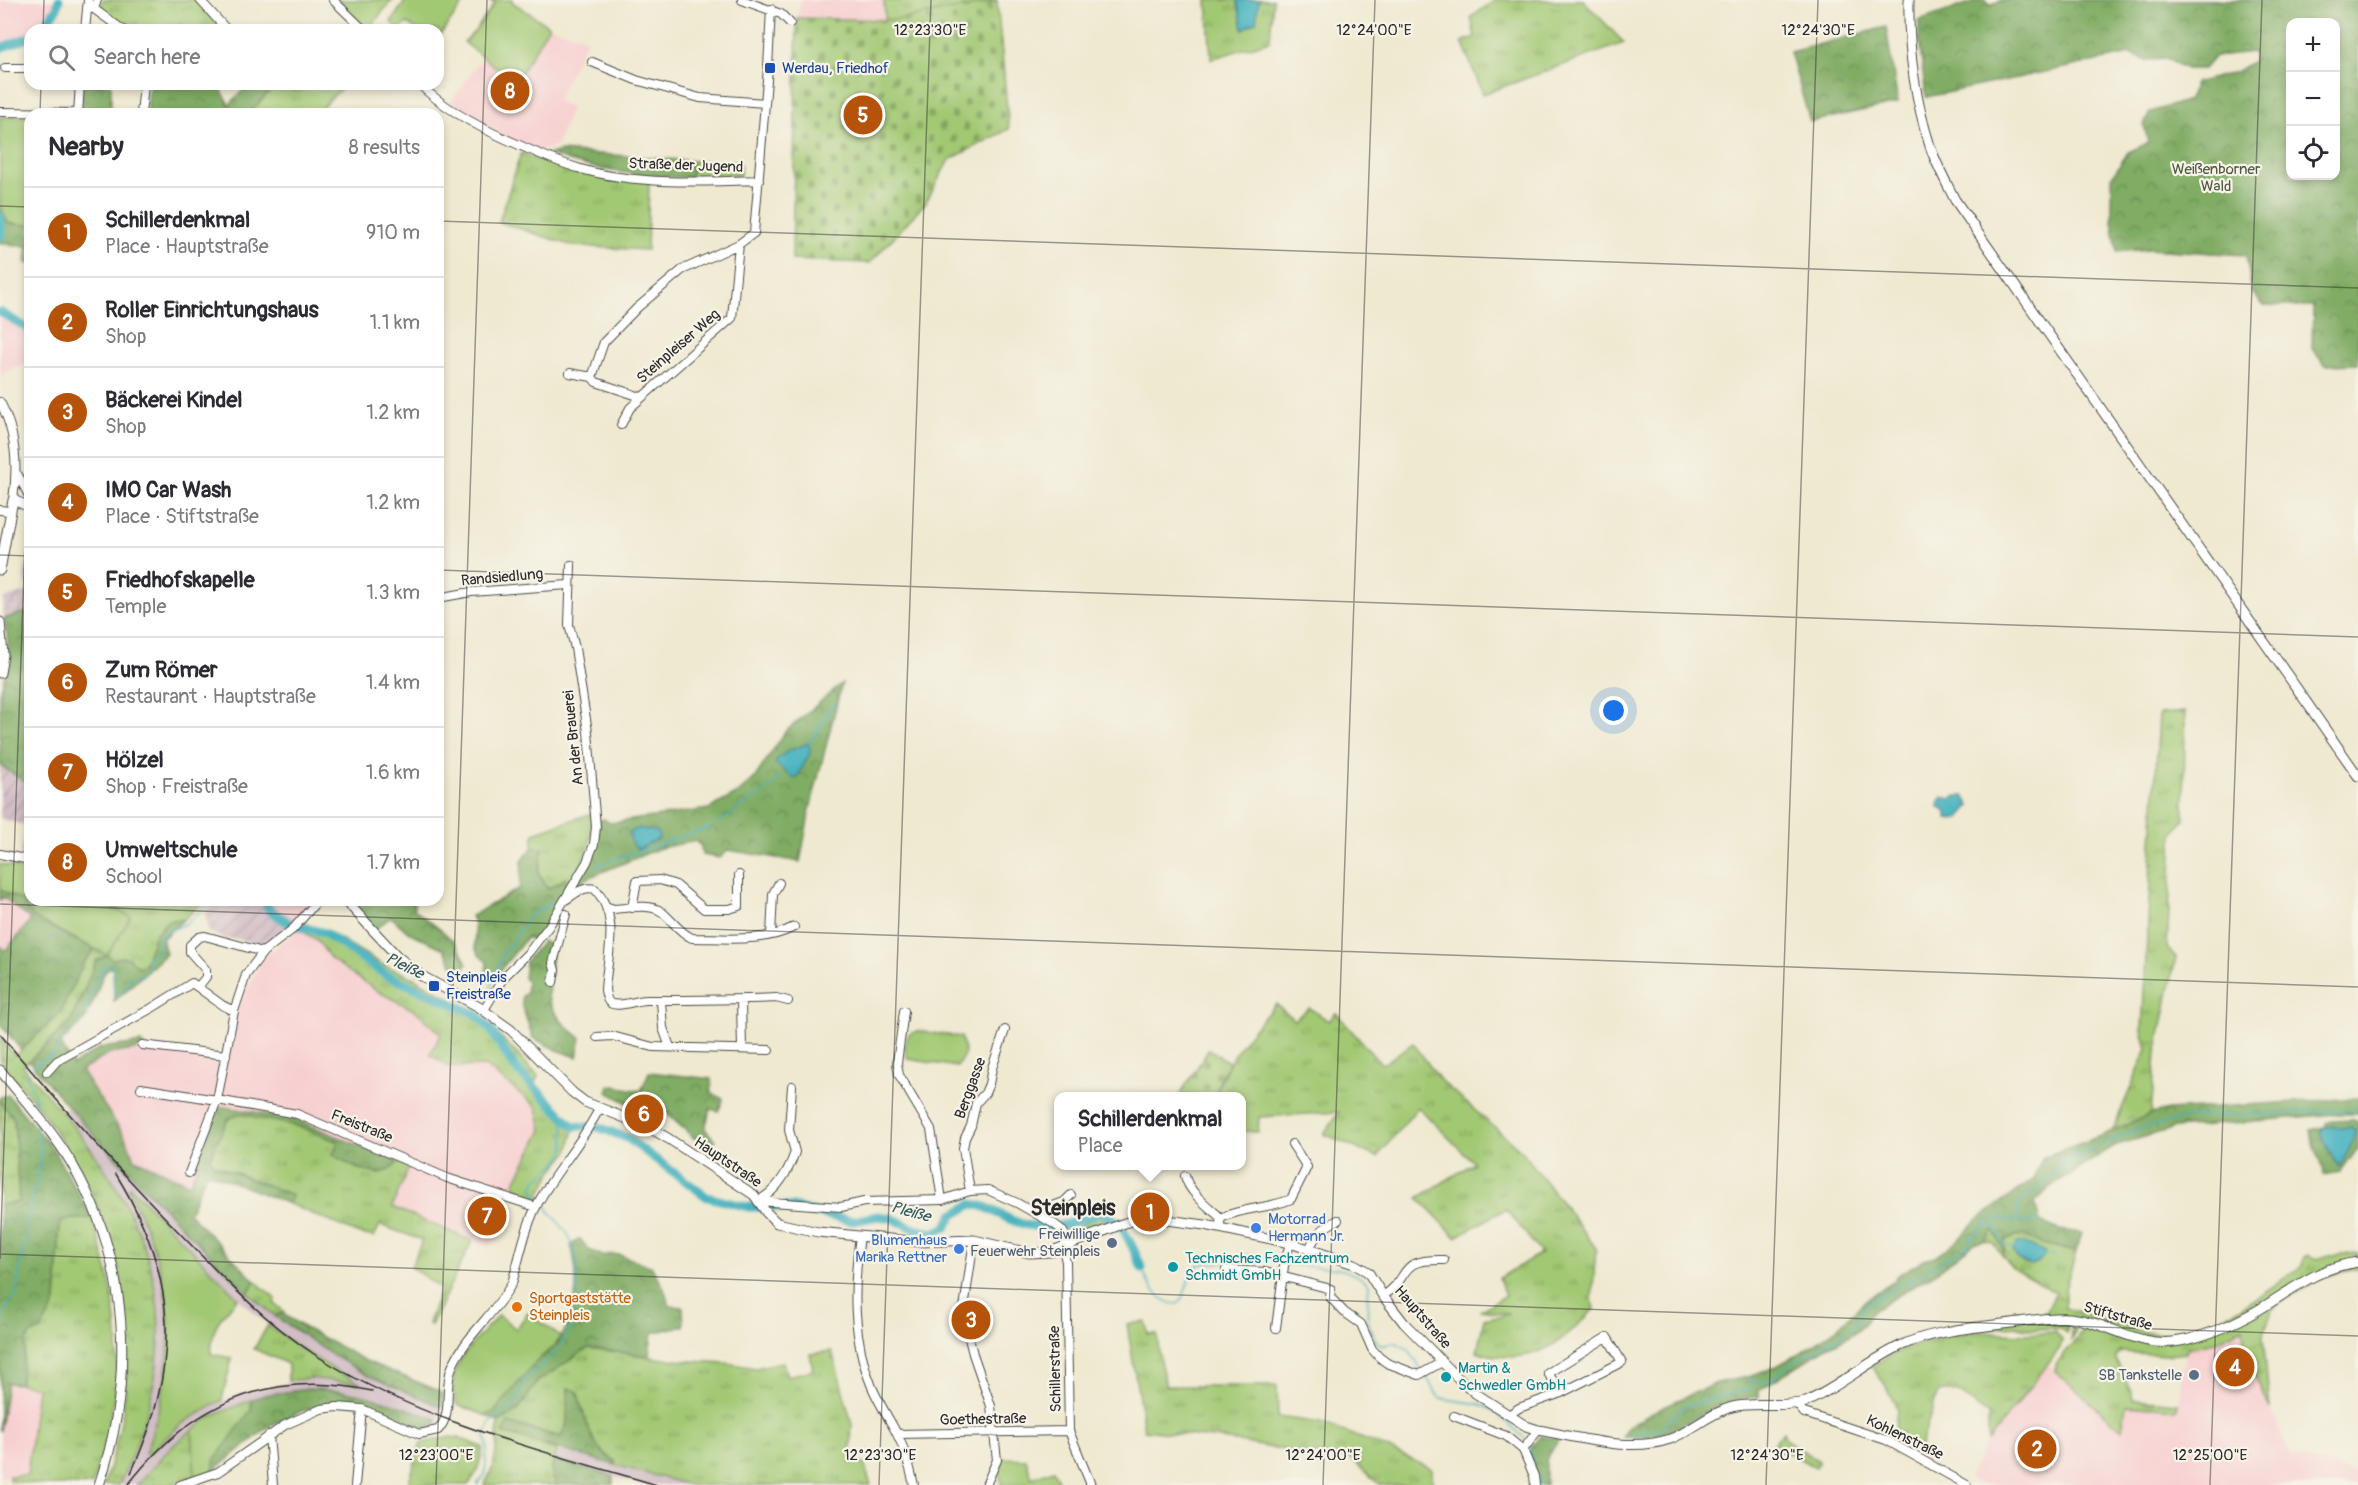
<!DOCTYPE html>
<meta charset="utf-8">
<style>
body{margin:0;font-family:Pangolin,sans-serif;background:#f2f2f3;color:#2b2b33}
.controls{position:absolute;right:18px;top:18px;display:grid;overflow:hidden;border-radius:12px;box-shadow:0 3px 9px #0003}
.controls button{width:54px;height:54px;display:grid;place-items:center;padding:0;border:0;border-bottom:2px solid #e1e1e2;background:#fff;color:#2b2b33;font:30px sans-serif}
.you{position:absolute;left:1614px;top:711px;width:21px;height:21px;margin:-15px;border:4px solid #fff;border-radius:50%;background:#1a73e8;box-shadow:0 0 0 9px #1a73e833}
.badge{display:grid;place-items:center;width:39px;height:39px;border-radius:50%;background:#b45309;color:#fff;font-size:20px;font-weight:700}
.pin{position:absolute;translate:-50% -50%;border:3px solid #fff;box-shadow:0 2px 6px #0006}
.popup{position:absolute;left:1054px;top:1092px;width:192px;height:78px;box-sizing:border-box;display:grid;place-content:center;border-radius:12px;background:#fff;filter:drop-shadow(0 2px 4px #0005);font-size:20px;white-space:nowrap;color:#7c7c81}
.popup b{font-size:22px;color:#2b2b33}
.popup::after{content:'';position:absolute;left:50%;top:100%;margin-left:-12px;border:12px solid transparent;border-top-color:#fff}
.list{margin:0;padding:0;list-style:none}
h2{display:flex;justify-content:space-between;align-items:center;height:78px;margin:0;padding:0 24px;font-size:26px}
h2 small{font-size:20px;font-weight:400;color:#7c7c81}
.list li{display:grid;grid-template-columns:39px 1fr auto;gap:18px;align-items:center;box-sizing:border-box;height:90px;padding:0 24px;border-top:2px solid #e1e1e2}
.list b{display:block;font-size:22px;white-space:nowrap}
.list p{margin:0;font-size:20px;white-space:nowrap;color:#7c7c81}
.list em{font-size:20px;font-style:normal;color:#7c7c81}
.icon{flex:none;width:33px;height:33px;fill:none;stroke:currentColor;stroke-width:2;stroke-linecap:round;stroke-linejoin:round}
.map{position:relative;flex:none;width:2358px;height:1485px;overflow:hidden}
.search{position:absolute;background:#fff;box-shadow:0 3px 9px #0003;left:24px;top:24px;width:420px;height:66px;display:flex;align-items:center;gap:15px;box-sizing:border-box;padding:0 21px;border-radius:18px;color:#7c7c81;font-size:22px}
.panel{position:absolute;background:#fff;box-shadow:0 3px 9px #0003;left:24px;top:108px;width:420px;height:798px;border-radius:18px}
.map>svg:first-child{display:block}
</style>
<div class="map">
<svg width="2358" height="1485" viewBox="0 0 2358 1485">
<defs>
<pattern id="industrial-furrows" width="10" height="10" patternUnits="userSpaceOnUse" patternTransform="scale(1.5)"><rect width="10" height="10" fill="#d2bdc5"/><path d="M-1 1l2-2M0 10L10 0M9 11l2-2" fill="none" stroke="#b4a3a9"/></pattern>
<pattern id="grass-tufts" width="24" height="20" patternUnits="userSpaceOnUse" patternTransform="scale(1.5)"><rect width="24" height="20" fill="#a1c872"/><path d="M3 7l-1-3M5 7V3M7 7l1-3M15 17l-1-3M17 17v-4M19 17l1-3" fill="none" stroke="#83a35e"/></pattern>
<pattern id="forest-crowns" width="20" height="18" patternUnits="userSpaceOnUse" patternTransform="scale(1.5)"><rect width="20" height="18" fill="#80ac64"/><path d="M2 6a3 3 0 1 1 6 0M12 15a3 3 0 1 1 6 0" fill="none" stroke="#698c53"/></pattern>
<pattern id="cemetery-stones" width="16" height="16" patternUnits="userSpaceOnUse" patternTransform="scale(1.5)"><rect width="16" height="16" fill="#a1c872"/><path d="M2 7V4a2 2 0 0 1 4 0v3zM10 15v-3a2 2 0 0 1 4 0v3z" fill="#83a35e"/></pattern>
</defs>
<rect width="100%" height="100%" fill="#f7f3e8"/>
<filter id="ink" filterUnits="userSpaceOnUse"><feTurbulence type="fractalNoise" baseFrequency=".0167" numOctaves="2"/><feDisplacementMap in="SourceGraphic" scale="12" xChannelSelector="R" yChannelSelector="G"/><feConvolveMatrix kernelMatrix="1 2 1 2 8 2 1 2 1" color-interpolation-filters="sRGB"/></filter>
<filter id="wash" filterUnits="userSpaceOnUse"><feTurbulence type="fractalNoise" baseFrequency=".008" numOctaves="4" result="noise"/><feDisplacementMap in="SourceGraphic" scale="24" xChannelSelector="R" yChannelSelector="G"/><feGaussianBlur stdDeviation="1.35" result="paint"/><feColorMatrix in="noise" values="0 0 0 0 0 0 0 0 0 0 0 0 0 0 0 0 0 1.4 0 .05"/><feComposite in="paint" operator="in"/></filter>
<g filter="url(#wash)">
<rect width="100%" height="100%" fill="#efe9d0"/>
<path fill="#f7cfd0" d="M0 0H57L54 7 38 28 30 30 29 35 0 46Z
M801 0H884L885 20 797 18Z
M549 26 587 39 557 100 571 108 556 147 536 152 494 131 449 104 482 58 515 82Z
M0 318 21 330 30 345V362L0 375Z
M3 897 32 920 6 951 0 946V900Z
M272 900H313L296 920 274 906Z
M299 929 317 940 331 959 377 991 416 1011 442 1035 430 1054 449 1067 485 1066 537 1107 542 1130 514 1184 498 1238 489 1246 435 1227 391 1207 408 1166 296 1119 219 1107 190 1184 135 1159 124 1135 81 1071 109 1054 146 1048 229 1058 238 1006 265 956Z
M2243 1327V1343L2245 1354 2291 1456 2358 1473V1485H1978L1968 1478 1988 1441 2048 1364 2122 1429 2126 1405 2177 1408 2186 1348 2215 1342Z
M0 1382 37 1386 26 1476 0 1477Z"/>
<path fill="url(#industrial-furrows)" d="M30 541V618L24 612 4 619 3 599 29 591 24 578Z
M0 765 30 785V856L20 855 27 826 0 818Z
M213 900H228L239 904 249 900H272L274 906 296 920 265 945 239 939H226L209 932 205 912Z"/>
<path fill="#d2bdc5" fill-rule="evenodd" d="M68 1107 188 1233 276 1317 331 1354 367 1375 442 1407 438 1420 381 1399 353 1392 308 1389 265 1395 210 1417 168 1450 137 1485H119L141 1433 150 1405 158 1307 152 1272 142 1241 128 1208 108 1175 62 1112ZM130 1187 238 1298 268 1325 301 1350 358 1383 311 1378 242 1393 206 1408 181 1424 147 1455 145 1453 164 1391 169 1356V1321L161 1272 144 1220 128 1190Z
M557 1450 615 1465 690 1485H643L554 1460Z"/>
<path fill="url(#grass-tufts)" stroke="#667a4e" stroke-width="1.5" d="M103 0H196L223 30H187L180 24 175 30H130L100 8Z
M884 0H997V1L896 20H885Z
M1207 0H1273L1270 41 1211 59Z
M1495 0H1583L1624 43 1483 94 1462 42 1475 37 1471 17Z
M307 84H346L320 109 323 114H248L275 86 298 92Z
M521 153C565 170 602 176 649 182L647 250 573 246 499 222Z
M2185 712 2184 819 2173 835 2167 948 2176 957 2156 1054 2151 1114 2112 1132 2147 1049 2142 1031 2159 714Z
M592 813C593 847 584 860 569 889L566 879 548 889C536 871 530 855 534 833Z
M76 900H205L183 920H169L156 933 145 964 140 967 135 966 129 958 96 961 71 1021 23 1066C60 1111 102 1156 128 1209 177 1306 163 1391 119 1485H104C112 1459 120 1433 124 1405 136 1312 113 1214 59 1137 48 1120 37 1104 24 1089 17 1080 6 1071 1 1061 0 1055 0 1045 0 1038L15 1056 60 1013 83 964 94 949 107 955 120 910Z
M304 923 341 939 381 964 416 979 479 1014 538 1076 534 1085 574 1130 568 1152 551 1173 536 1202 519 1193 514 1184 542 1130 537 1107 485 1066 449 1067 430 1054 441 1034 416 1011 377 991 331 959 317 940 299 929Z
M1276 1004 1294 1020 1309 1008 1329 1021 1336 1013 1379 1062 1383 1064 1413 1043 1440 1080 1522 1151 1596 1248 1592 1300 1594 1309C1558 1347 1531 1367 1477 1352L1484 1319 1509 1314 1481 1310 1505 1296 1499 1278 1541 1253 1506 1209 1456 1237 1418 1198 1474 1163 1418 1107 1377 1157 1324 1134 1339 1112 1259 1117 1258 1132 1242 1131V1096H1216C1225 1060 1250 1032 1276 1004Z
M0 1102 14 1118 19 1203 0 1205Z
M240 1114C273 1120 308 1126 338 1142L333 1155 356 1168 380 1174 395 1165 398 1162 409 1167 392 1207 472 1241 431 1325 428 1323 441 1289 411 1267 422 1240 380 1225 374 1237 357 1233 289 1204 290 1194 213 1164 209 1158 228 1119Z
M92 1218C126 1317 126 1386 92 1485H50L10 1481 9 1476 27 1475 37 1387 20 1384 26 1342 30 1335 41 1329 56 1302 60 1220Z
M1993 1230 2004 1250 2005 1240 2023 1235 2043 1244 2076 1252 2065 1289V1308C2074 1311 2083 1312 2092 1315 2111 1320 2129 1330 2149 1333 2206 1340 2258 1296 2302 1266L2304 1257 2308 1255 2317 1259 2330 1255 2358 1253V1269L2331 1274 2299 1291 2272 1309 2263 1337 2270 1409 2245 1354 2243 1327 2215 1342 2187 1348 2186 1353 2167 1355 2120 1352 2115 1358 2131 1389 2133 1399 2178 1403 2177 1409 2126 1405 2122 1430 2055 1371V1365L2085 1329 2077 1326 2075 1333 2071 1339V1329L2074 1325 2068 1322 2066 1332C2050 1323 2032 1334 2017 1326L1932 1333 1868 1362 1866 1360 1898 1341 1922 1333 2038 1316 2047 1310 2056 1293 2012 1268 1993 1243 1985 1241Z
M255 1281 276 1299 274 1303 285 1312 276 1317 248 1293Z
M1146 1322 1148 1334H1157L1160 1361 1166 1386H1277L1278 1417 1321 1423 1387 1448 1432 1469V1485H1380L1349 1458 1300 1453 1222 1439 1144 1430 1127 1324Z
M268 1325C298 1348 327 1367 361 1384L311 1378 288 1381V1364L254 1349Z
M1975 1332 2024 1334 2055 1332 2062 1339 2060 1348 1988 1441V1415L1958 1392H1938L1918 1453 1894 1441 1897 1408 1884 1383 1871 1366C1908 1345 1933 1338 1975 1332Z
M588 1348 672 1360 726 1363 756 1368 783 1362 787 1376 813 1370 810 1354 832 1351 852 1424 850 1462 864 1464 871 1485H690L615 1465V1461C590 1450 585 1416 577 1392L568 1389 567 1423 561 1437 508 1423 503 1432 557 1450 551 1469 556 1485H484C497 1465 497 1446 498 1422L518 1411 537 1382Z
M192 1430 195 1477 169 1485H137L168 1450Z
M1783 1432 1786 1440 1819 1461 1816 1468 1792 1454 1770 1449Z
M449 1437 459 1438 483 1447C480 1461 478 1474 468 1485H408L421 1443Z"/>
<path fill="url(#forest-crowns)" stroke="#566c48" stroke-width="1.5" fill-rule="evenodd" d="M1978 0H1986L1990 5 2002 0H2358V364L2325 365 2312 349 2313 306H2264L2252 292 2246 255 2148 249 2117 252 2112 221V177L2128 152 2148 143 2144 125 2150 112 2189 100 2195 83 2236 72 2253 61V52L2215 56 2204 69H2186L2169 59 2145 60 2130 54 1926 97 1919 40V21ZM2290 22H2336V176H2290Z
M1886 27 1898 103 1810 122 1790 52Z
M83 84H111V114H81Z
M149 84H219L229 105 249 84H273L275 86 248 114H147Z
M560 151 692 161V178C639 175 599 173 549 154Z
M0 205 8 223 30 225V264L26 263 28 247 0 243Z
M25 612 30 618V785L0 765V693L8 663V640L4 619Z
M842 683 810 809 800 862 728 850 720 858 702 855 701 846 694 841 660 848 578 882C590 861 599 845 599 820L604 819 610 823 709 809 738 793 754 779 785 732Z
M532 848 543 849 538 874 548 889 566 878 569 889 535 942 527 937 495 977 485 982 487 962C465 947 481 937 471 916L520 888 522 861Z
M0 890 24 901C33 924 73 938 94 949L83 964 60 1013 21 1050 0 1024V946L6 950 31 920 3 897 0 900Z
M349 900H414V909C437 929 454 934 467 964L458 975 444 949 408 932 391 917 373 931Z
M169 920H183L162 939 166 954 114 1001 113 968H108C102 975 101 981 98 989 89 1015 81 1026 60 1043L73 1065 100 1048 141 1043 146 1048 109 1054 81 1071 124 1135 135 1159 190 1184 219 1106 296 1119 398 1162C381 1185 352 1166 333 1155L338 1142 302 1127 255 1117 240 1114 228 1119 210 1158 213 1164 291 1195 289 1204 207 1172 189 1213 255 1281 248 1293C173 1218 97 1142 29 1061L71 1021 96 961 107 955 113 959C117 958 122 956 126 957 132 958 134 965 140 967L145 963 156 933Z
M559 928 552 951 548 996C551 1013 568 1029 581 1038L577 1057 557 1050 533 1038 522 1006V996L526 993 527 982 524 978 526 961 543 941 549 945Z
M649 1072 712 1079 711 1093 723 1099 719 1111 710 1109 705 1129 715 1140 713 1144 701 1138 695 1139 666 1113 634 1097 629 1104 607 1092 609 1085 641 1091Z
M8 1095 53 1149 92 1218 60 1220 56 1302 41 1330 30 1335 26 1342 20 1384 7 1383 0 1431V1205L19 1202 14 1118 0 1102V1097Z
M2358 1098V1114H2336L2175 1128 2114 1146 2052 1186 2035 1202 2040 1222 2060 1230 2082 1233 2076 1252 2043 1244 2023 1235 2005 1240 2004 1252 1993 1230 1985 1241 1976 1242 1937 1272 1871 1312 1864 1324 1850 1336 1827 1347 1759 1390V1397C1711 1398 1700 1422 1660 1434 1649 1438 1636 1437 1623 1437L1628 1427 1662 1407 1717 1383 1752 1376 1775 1367 1807 1349 1838 1327 1868 1298 1895 1281 1896 1276 1923 1260 1935 1257 1960 1238 1978 1219 2033 1180 2043 1157 2103 1135 2151 1114 2168 1110Z
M2353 1120 2358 1122V1148L2341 1172 2324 1175 2310 1130 2324 1127 2320 1132 2336 1164 2332 1128 2326 1127V1123L2331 1121Z
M580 1239 589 1250 603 1256C620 1249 637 1264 651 1266L663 1286 670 1306 683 1307 684 1326 652 1333 649 1356 588 1348 537 1382 518 1411 498 1422 484 1415 494 1412C507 1395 521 1377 536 1361 541 1356 549 1353 554 1347 577 1319 581 1279 571 1245Z
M279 1314H283L303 1327 366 1361 439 1391 443 1395 442 1407 367 1375 331 1354 276 1317Z
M568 1388 577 1391C585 1416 590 1450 615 1461V1465L503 1433 508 1423 561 1437 567 1423Z
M308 1389C355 1389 395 1403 438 1420L433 1426 425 1429 415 1427 367 1404 328 1403 302 1411 271 1425 213 1471 214 1460 252 1407 251 1400 265 1395Z
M1540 1436 1559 1439 1546 1460V1485H1536L1528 1452Z
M554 1460 613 1476V1484L556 1485 551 1469Z"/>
<path fill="url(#cemetery-stones)" stroke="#667a4e" stroke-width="1.5" d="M997 1 1009 129 949 160 926 202 870 263 792 260 797 18 896 20Z
M1209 1049 1230 1063 1221 1076 1216 1096H1179Z"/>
<path fill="#a1c872" stroke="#667a4e" stroke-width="1.5" d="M338 0H392L368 30Z
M406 0H466L438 38V30H418L407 23 399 30 391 22Z
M489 0H513L512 2 549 26 515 83 464 42 475 31 495 3Z
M30 116V225L8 223 0 205V117Z
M692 161 740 162V175L692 178Z
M0 864 30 871V900C64 900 100 900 131 917L107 955 35 918 27 909 24 901 0 890Z
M918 1031 961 1037 965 1053 957 1067 908 1059C904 1050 904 1043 909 1034Z
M130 1187 238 1298C218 1321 213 1322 211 1354L232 1358 222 1400 181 1424 147 1455 145 1454C181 1354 177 1284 128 1189Z
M1098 1216 1111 1222 1074 1238 1066 1229H1074Z
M528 1313 560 1336 554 1347 537 1360 494 1412 484 1415 457 1405C441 1368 476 1340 499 1315L516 1329Z
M251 1400V1410L214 1460 213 1471 195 1477 192 1430 210 1417Z
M1001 1458 1026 1459 1032 1478 1053 1470 1060 1485H1002L998 1469 1002 1467Z"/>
<path fill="#41b0be" stroke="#366e74" stroke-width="1.5" d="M1237 0H1259L1256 22 1243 29Z
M809 743 810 753 797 778H793L776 764V760L788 751Z
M1957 796H1964L1970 806 1959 819 1947 818V811L1938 806 1939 801 1942 797 1951 799Z
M639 828 658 832 659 839 638 849 632 844 629 833Z
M2324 1127H2351L2355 1130 2354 1140 2340 1167C2333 1161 2325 1141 2320 1132Z
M2017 1243H2025L2044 1251C2045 1259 2038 1262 2031 1265 2021 1262 2015 1259 2013 1249Z"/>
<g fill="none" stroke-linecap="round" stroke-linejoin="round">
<path stroke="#41b0be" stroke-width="1.5" d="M809 744 834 704
M719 822 773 786 781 776
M595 866 711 827
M490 989 502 956 532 914 554 902
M33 1066 55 1054 64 1038 80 1026 88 1016V1001L103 967 112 966C117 976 111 984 115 994L120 995 131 978 144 975 148 971 147 958 158 951 160 935 187 923 212 900
M27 1070C25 1082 36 1089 36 1104
M539 1198 532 1187C538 1174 555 1168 562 1156 569 1143 561 1131 565 1119
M2019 1221H2039
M1985 1225 1996 1227 2003 1245 2015 1249
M2043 1255 2054 1256
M1287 1264C1319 1270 1342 1261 1369 1284 1368 1305 1362 1331 1382 1346L1394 1342 1408 1349 1422 1371
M1142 1268C1147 1283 1159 1304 1178 1304 1188 1294 1186 1276 1197 1266 1202 1262 1208 1263 1215 1263 1229 1262 1241 1253 1256 1255 1265 1255 1274 1260 1283 1263
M0 1321 16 1293 32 1194 37 1184 41 1159 36 1120
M1425 1375 1438 1396 1445 1399 1479 1404 1493 1410 1527 1440
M1630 1438 1644 1430 1657 1431 1684 1407 1751 1388V1380L1763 1382 1766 1380 1770 1382 1778 1373 1804 1355 1812 1354 1828 1342 1837 1339 1857 1322 1865 1304 1891 1291 1900 1283 1912 1281 1917 1275H1925L1930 1266H1936C1947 1256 1958 1253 1969 1244L1970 1239C1980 1233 1983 1225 1993 1218L2017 1221 2019 1203 2042 1186 2064 1162 2114 1139 2149 1126 2192 1117 2358 1110
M1530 1443 1532 1462
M1538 1475 1540 1478V1485
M477 1485 485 1475 487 1444 485 1436 489 1424 516 1403 524 1380 557 1351 568 1335 577 1299V1260L568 1234 542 1202"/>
<path stroke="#41b0be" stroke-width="9" d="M41 30 57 8 59 0
M0 48 30 37
M0 216 2 233 0 237
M0 312 27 328 30 335
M264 900 269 910 290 924 325 933 386 975 476 1014 490 1029 515 1068 573 1126 598 1127 627 1138 707 1197 748 1207H792L853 1221 878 1216 891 1218 915 1229 933 1233 946 1227 953 1215 972 1204C985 1205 995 1212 1007 1218 1043 1235 1064 1226 1099 1212 1123 1216 1132 1248 1142 1268"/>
</g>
</g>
<g filter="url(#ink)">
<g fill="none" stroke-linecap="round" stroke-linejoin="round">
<defs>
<path id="minor" d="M200 0 227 30
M333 0 364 30
M742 0 781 14 790 23
M87 8 94 9 123 30
M94 9 97 0
M85 30 88 0
M592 62 636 80 700 98 765 103
M5 68H30
M419 84C444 108 476 126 508 140 532 151 556 162 581 169 635 185 704 182 759 180
M0 112 78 113
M78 114 80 84
M141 114 144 84
M570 373 592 377 596 382 641 397
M592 377 604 342 637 308 682 270 739 244 754 233 768 68 771 9
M0 402C16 432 18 467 13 500
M621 425 630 408 732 318 739 244
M18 475 30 498
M0 510 10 511
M438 598 471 592 569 585
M0 854 30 860
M567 899C576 893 584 886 595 889 621 918 607 955 605 990 606 994 606 1000 610 1003 618 1008 637 1000 646 1000 690 1000 733 1000 776 998L788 1001
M318 900 293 929 263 952 246 975 234 1011 217 1100 297 1114 447 1178 536 1207
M608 907 614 909C628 908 650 903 662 912 673 921 679 932 692 938 725 938 764 943 794 927
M632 908 637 881 660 880 676 885 704 909H729L739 906V875
M771 935 773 894 779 883
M553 982 555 970 553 963 566 914
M198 987 206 977V970L190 952V945L199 937 205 936 263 952
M741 1000 742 1049
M661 1001 663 1028 670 1047
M484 1010 503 978 529 952 549 926 587 862 594 844 596 827 588 732 575 648 569 625 571 565
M904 1011 897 1063 899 1075 931 1129 942 1200
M597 1037 612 1036 653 1047 769 1050
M142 1045 226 1055
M47 1072 57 1061 152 1008 192 983 222 1005 234 1011
M141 1088 217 1100 189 1173
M1185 1176C1189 1193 1208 1206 1221 1218
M970 1191 963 1148 965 1138 971 1126 976 1103 985 1093 989 1084 992 1068 1005 1030
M760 1200C778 1189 788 1173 795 1152L789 1130 792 1086
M758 1201 841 1207 864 1202 942 1200 970 1191 988 1190 1017 1203 1054 1224 1062 1230 1071 1245
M1037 1214 1039 1211 1064 1202 1071 1195
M1219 1228 1221 1218C1243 1207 1269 1209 1291 1199L1307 1167 1292 1144
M860 1236C853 1287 852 1339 872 1387 879 1403 888 1417 896 1432 905 1449 910 1467 914 1485
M974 1240 963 1315 973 1354 991 1406 997 1460 986 1485
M1063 1248 1066 1262 1069 1431 1091 1485
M1309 1250C1314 1236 1325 1226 1338 1220
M1226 1270 1265 1272 1331 1289 1330 1297 1344 1312 1361 1324 1372 1349 1379 1357 1387 1363 1419 1375 1442 1362
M1383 1296C1414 1276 1394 1259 1444 1260
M1276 1328 1284 1266 1290 1243
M1797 1404 1804 1413 1886 1440 1967 1485
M1510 1414 1519 1408 1561 1393 1622 1362 1607 1337 1548 1373 1561 1393
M1454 1416 1506 1436 1523 1450
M897 1434 1069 1431
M269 1435 273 1485
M180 1485 218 1472 285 1425 321 1409 337 1407 362 1409 419 1434 438 1430C454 1413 443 1388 452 1367 465 1336 496 1313 512 1283 520 1257 525 1227 538 1203 556 1170 582 1143 599 1109
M355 1485 362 1409
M1535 1485 1534 1476 1523 1450 1538 1430"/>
<path id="major" d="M1909 0C1908 49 1915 99 1930 146 1936 164 1946 182 1955 200L2358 776
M0 570 13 500 30 507
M0 622 3 655 0 673
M345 900 397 956 420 975 479 1007 511 1030 572 1092 585 1102 650 1128 669 1139 754 1195 766 1212 777 1223 818 1232 920 1242 974 1240 1029 1253 1050 1252 1122 1224 1137 1219 1152 1218 1205 1225 1290 1243 1354 1264 1368 1272 1383 1296 1404 1323 1458 1378 1475 1393 1526 1426 1538 1430C1579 1437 1629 1453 1670 1439 1692 1431 1709 1413 1732 1407 1756 1401 1781 1408 1806 1402 1839 1387 1867 1362 1900 1346 1934 1330 1974 1328 2011 1323 2030 1321 2051 1316 2070 1318 2110 1322 2137 1349 2180 1341 2208 1336 2236 1323 2260 1309 2293 1289 2319 1267 2358 1262
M0 1070C25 1101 52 1130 72 1164 130 1263 135 1379 99 1485"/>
</defs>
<use href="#minor" stroke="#484844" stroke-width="10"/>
<use href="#major" stroke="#484844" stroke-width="11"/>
<use href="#minor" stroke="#fff" stroke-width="8"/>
<use href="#major" stroke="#fff" stroke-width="9"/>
<path stroke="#2b2b2b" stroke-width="1.5" d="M0 1034C55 1100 111 1161 170 1223 215 1270 259 1317 314 1354 414 1419 544 1452 657 1485
M116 1174C179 1277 181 1365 131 1473
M128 1485C190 1404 270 1368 372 1391"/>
</g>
</g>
<path fill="none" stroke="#2b2b2b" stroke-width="1.5" stroke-opacity="0.45" d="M43 30 44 0M40 114 41 84M0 206 30 207M438 221 2358 288M0 555 30 556M438 570 2358 637M0 904 2358 987M0 1254 2358 1336M0 1259 30 400M436 1485 487 0M879 1485 931 0M1323 1485 1375 0M1766 1485 1818 0M2210 1485 2262 0"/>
<g fill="#1a4fb4" stroke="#f7f3e8" stroke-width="2">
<rect x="764" y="62" width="12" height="12" rx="3"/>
<rect x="428" y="980" width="12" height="12" rx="3"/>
</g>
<g fill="#3f7fe0" stroke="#f7f3e8" stroke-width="2">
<circle cx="1256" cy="1228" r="6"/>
<circle cx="959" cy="1249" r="6"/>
</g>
<g fill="#5c6f8a" stroke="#f7f3e8" stroke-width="2">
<circle cx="1112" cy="1243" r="6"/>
<circle cx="2194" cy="1375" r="6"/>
</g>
<g fill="#0f9aa8" stroke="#f7f3e8" stroke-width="2">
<circle cx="1173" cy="1267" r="6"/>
<circle cx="1446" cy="1377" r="6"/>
</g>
<circle fill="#e8710a" stroke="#f7f3e8" stroke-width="2" cx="517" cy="1307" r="6"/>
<g text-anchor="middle" stroke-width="4.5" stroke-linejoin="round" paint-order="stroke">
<g font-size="15" fill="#164399" stroke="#f7f3e8" text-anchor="start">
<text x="782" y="73">Werdau, Friedhof</text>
<text x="446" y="982">Steinpleis<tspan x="446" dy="17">Freistraße</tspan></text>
</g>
<g font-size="15" fill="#2b2b2b" stroke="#f7f3e8">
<text transform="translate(686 165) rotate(2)" y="5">Straße der Jugend</text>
<text transform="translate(678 346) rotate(-41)" y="5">Steinpleiser Weg</text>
<text transform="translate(502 577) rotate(-5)" y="5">Randsiedlung</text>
<text transform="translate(573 738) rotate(-96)" y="5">An der Brauerei</text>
<text transform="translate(970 1088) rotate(-70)" y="5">Berggasse</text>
<text transform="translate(362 1126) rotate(22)" y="5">Freistraße</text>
<text transform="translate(728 1162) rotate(34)" y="5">Hauptstraße</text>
<text transform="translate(2118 1316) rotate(16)" y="5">Stiftstraße</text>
<text transform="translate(1423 1317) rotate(49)" y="5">Hauptstraße</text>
<text transform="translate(1055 1369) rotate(-91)" y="5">Schillerstraße</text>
<text transform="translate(983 1419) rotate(-1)" y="5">Goethestraße</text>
<text transform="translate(1905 1437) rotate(26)" y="5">Kohlenstraße</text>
</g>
<g font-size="15" fill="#4e5a40" stroke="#f7f3e8">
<text x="2216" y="174">Weißenborner<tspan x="2216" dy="17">Wald</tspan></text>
</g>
<g font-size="15" fill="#366cbe" stroke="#f7f3e8" text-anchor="start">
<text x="1268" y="1224">Motorrad<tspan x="1268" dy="17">Hermann Jr.</tspan></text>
<text x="947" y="1245" text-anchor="end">Blumenhaus<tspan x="947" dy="17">Marika Rettner</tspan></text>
</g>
<g font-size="15" fill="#4e5e75" stroke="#f7f3e8" text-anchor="end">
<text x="1100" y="1239">Freiwillige<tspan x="1100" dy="17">Feuerwehr Steinpleis</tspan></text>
<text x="2182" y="1380">SB Tankstelle</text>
</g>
<g font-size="15" fill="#0d838f" stroke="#f7f3e8" text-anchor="start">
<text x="1185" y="1263">Technisches Fachzentrum<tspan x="1185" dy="17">Schmidt GmbH</tspan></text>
<text x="1458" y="1373">Martin &amp;<tspan x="1458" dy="17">Schwedler GmbH</tspan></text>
</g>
<g font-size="15" fill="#c56008" stroke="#f7f3e8" text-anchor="start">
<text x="529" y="1303">Sportgaststätte<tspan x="529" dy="17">Steinpleis</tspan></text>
</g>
<g font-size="16" font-style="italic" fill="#335a5e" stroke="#f7f3e8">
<text transform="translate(405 965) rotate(26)" y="6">Pleiße</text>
<text transform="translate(911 1211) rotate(15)" y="6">Pleiße</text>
</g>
<g font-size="21" font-weight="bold" fill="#2b2b2b" stroke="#f7f3e8">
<text x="1073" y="1215">Steinpleis</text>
</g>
</g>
<g font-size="15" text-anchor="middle" fill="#2b2b2b" stroke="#f7f3e8" stroke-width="4.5" stroke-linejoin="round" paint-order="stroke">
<text x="930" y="35">12°23'30"E</text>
<text x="1374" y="35">12°24'00"E</text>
<text x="1818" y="35">12°24'30"E</text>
<text x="436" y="1460">12°23'00"E</text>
<text x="880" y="1460">12°23'30"E</text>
<text x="1323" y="1460">12°24'00"E</text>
<text x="1767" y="1460">12°24'30"E</text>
<text x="2210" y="1460">12°25'00"E</text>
</g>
</svg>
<div class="controls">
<button>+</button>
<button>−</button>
<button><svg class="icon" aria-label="locate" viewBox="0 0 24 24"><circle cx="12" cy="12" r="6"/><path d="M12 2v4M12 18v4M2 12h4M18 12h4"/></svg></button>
</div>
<div class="you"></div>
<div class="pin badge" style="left:1150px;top:1212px">1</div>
<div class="popup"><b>Schillerdenkmal</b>Place</div>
<div class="pin badge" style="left:2037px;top:1449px">2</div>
<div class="pin badge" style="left:971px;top:1320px">3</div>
<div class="pin badge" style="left:2235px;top:1367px">4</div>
<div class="pin badge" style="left:863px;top:115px">5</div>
<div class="pin badge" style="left:644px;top:1114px">6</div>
<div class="pin badge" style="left:487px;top:1216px">7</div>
<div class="pin badge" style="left:510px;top:91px">8</div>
<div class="search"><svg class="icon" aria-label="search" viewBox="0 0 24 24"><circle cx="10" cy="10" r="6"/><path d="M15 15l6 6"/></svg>Search here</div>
<section class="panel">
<h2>Nearby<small>8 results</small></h2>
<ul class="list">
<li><span class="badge">1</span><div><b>Schillerdenkmal</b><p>Place · Hauptstraße</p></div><em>910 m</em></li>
<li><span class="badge">2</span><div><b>Roller Einrichtungshaus</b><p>Shop</p></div><em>1.1 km</em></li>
<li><span class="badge">3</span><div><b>Bäckerei Kindel</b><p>Shop</p></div><em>1.2 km</em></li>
<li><span class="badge">4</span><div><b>IMO Car Wash</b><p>Place · Stiftstraße</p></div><em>1.2 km</em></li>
<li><span class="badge">5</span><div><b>Friedhofskapelle</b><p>Temple</p></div><em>1.3 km</em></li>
<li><span class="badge">6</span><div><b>Zum Römer</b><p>Restaurant · Hauptstraße</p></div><em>1.4 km</em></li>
<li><span class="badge">7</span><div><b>Hölzel</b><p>Shop · Freistraße</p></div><em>1.6 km</em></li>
<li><span class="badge">8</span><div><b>Umweltschule</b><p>School</p></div><em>1.7 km</em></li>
</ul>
</section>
</div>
